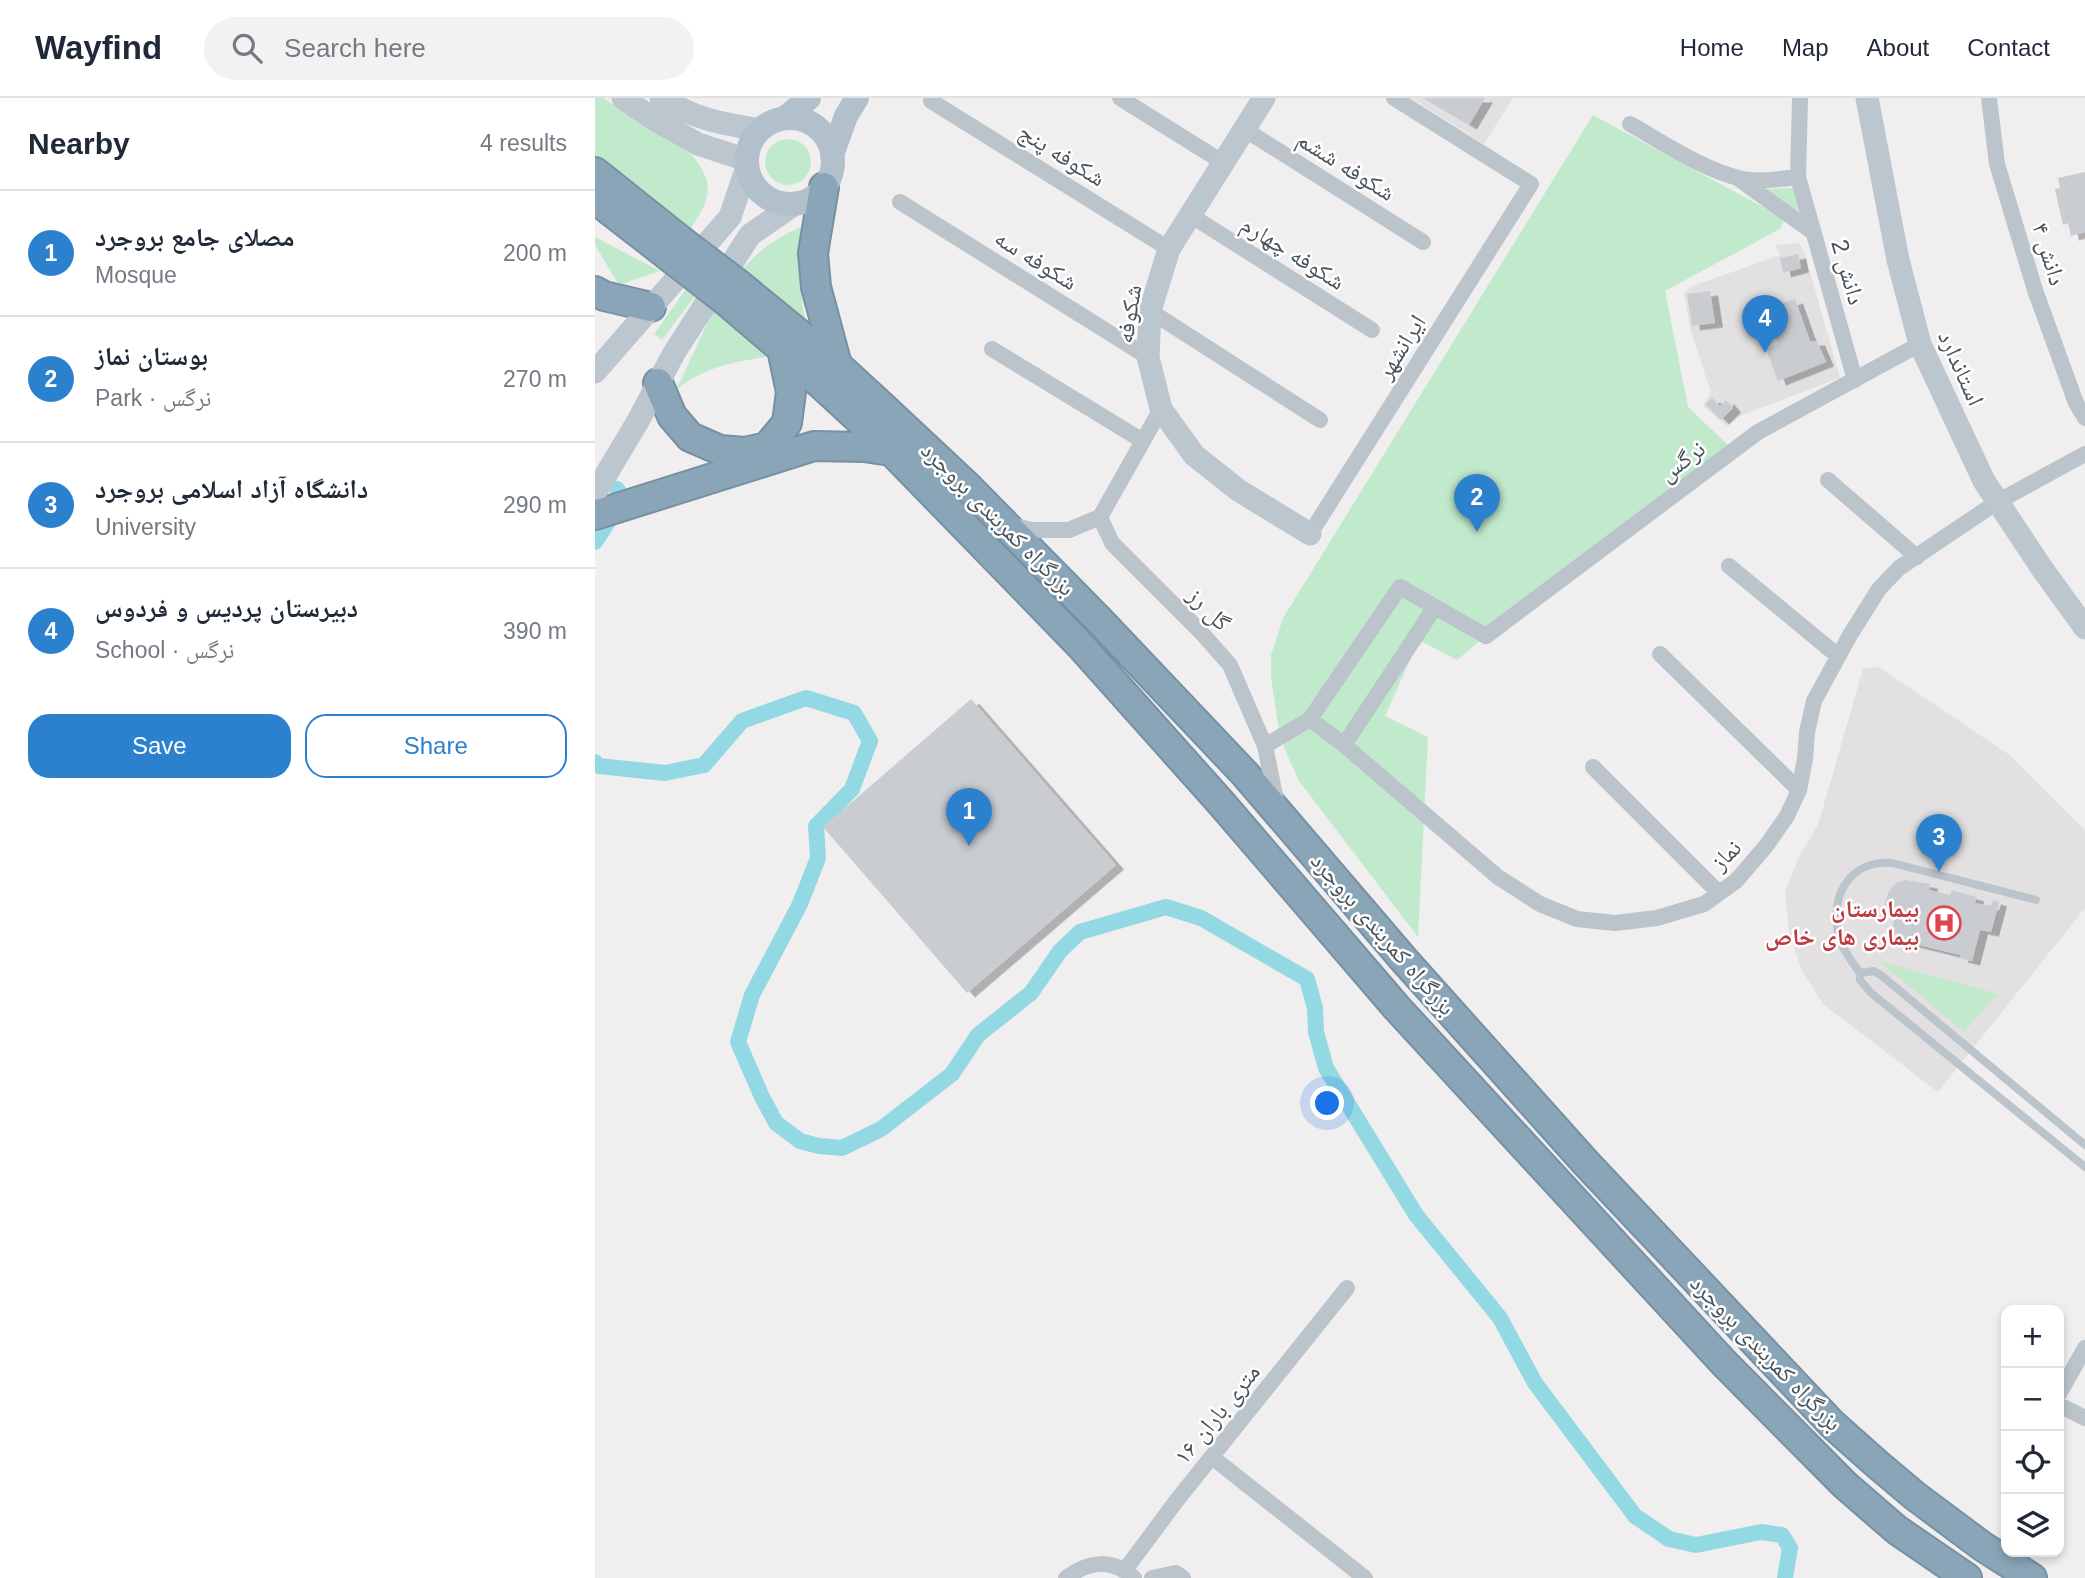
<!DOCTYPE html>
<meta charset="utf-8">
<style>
body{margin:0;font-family:Helvetica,"Noto Naskh Arabic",sans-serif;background:#f2f2f3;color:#1f2937}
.controls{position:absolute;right:21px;bottom:21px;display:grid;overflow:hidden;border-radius:14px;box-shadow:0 4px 10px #0003}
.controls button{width:63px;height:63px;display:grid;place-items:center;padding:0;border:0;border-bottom:2px solid #e0e1e3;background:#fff;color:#1f2937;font:35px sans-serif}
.you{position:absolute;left:733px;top:1006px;width:24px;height:24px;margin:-18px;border:5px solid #fff;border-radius:50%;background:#1a73e8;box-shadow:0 0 0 10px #1a73e833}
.badge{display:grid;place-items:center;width:46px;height:46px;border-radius:50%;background:#2c81ce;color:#fff;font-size:23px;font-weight:700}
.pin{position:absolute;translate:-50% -58px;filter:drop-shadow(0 2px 4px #0008)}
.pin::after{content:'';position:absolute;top:37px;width:24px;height:21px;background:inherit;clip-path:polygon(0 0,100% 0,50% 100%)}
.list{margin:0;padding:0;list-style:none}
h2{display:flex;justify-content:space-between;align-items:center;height:91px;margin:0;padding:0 28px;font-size:30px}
h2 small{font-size:23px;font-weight:400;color:#747a83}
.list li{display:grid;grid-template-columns:46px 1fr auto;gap:21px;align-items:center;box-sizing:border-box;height:126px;padding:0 28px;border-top:2px solid #e0e1e3}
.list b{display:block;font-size:26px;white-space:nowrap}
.list p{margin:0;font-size:23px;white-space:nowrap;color:#747a83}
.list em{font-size:23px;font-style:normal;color:#747a83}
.actions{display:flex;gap:14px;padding:21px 28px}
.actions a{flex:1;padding:16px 0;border:2px solid #2c81ce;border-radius:21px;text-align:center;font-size:24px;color:#2c81ce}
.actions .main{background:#2c81ce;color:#fff}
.icon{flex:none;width:38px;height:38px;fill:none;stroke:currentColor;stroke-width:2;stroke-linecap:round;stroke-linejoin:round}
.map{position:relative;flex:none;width:1490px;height:1480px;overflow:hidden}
header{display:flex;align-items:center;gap:42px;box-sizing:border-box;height:98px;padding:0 35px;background:#fff;border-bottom:2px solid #e0e1e3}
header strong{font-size:33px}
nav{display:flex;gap:38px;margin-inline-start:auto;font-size:24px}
.search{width:490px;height:63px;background:#f2f2f3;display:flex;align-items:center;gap:18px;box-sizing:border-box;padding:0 24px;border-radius:38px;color:#747a83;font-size:26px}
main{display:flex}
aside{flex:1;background:#fff}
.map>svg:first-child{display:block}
</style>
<header>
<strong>Wayfind</strong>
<div class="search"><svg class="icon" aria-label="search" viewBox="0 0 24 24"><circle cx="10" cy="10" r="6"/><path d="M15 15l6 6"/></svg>Search here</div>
<nav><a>Home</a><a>Map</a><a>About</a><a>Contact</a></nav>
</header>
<main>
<aside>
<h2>Nearby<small>4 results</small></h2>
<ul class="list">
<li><span class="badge">1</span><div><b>مصلای جامع بروجرد</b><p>Mosque</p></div><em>200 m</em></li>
<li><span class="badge">2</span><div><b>بوستان نماز</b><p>Park · نرگس</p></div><em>270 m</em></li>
<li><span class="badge">3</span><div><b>دانشگاه آزاد اسلامی بروجرد</b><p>University</p></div><em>290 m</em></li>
<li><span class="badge">4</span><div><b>دبیرستان پردیس و فردوس</b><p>School · نرگس</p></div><em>390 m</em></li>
</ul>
<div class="actions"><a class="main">Save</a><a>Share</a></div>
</aside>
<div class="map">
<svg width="1490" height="1480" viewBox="0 0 1490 1480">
<defs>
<filter id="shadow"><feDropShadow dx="8" dy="4.5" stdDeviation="0" flood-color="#0004"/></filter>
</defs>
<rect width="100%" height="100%" fill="#f1eeef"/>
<path fill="#e2e0e0" d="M816 0H918L889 46Z
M1204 145 1210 156 1245 280 1147 317 1132 328 1108 308 1116 295 1095 230 1089 194 1095 189 1185 157 1180 147Z
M1284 569 1416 658 1490 732V810L1343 994 1228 906 1206 871 1194 833 1190 792 1205 757 1223 727 1268 571Z"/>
<path fill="#c1eacd" d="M0 0H8L96 56C122 87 115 101 95 132H87L0 62Z
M998 17 1190 121 1185 131 1070 193 1093 309 1134 348 903 528 862 562 824 542 790 618 833 639 823 839 704 683 690 652 683 627 676 579V557L688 520Z
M170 64a23 23 0 1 1 46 0a23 23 0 1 1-46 0Z
M1200 90 1207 116 1167 91Z
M216 125C208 162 201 189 212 226L145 175C163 150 188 136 216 125Z
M0 139 65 173 24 187 0 147Z
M91 191 100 198 67 242 59 236Z
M118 213 173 259C139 263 108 270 81 292Z
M1284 863 1403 896 1369 934Z"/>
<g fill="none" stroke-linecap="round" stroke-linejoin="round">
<path stroke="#93d9e3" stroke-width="16" d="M0 444 28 401 22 391
M0 664 4 668 70 675 109 667 147 623 211 600 259 615 275 643 257 691 221 728 223 760 205 806 157 897 143 944 167 999 181 1025 205 1043 224 1048 247 1050 286 1031 357 976 383 937 436 895 465 853 485 834 571 809 606 820 712 881 720 910 721 934 731 970 821 1117 905 1220 940 1285 1040 1418 1074 1441 1101 1447 1166 1434 1187 1437 1195 1450 1190 1480"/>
</g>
<path fill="#c9ccd0" filter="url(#shadow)" d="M828 0H890L874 27Z
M1490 74V134L1476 138 1473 125 1468 127 1460 91 1465 90 1463 80Z
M1203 156 1206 170 1188 175 1185 160Z
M1115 193 1120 225 1097 228 1092 196Z
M1200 201 1215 243H1222L1231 264 1183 283 1171 251 1183 246 1167 212 1178 208 1180 214 1190 210 1188 205Z
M1117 300 1125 308 1131 302 1138 310 1126 322 1110 306Z
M376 601 521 767 372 895 228 729Z
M1310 782 1335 786 1334 792 1355 797 1357 792 1381 799 1380 805 1396 808 1398 802 1404 804 1396 834 1385 832 1377 863 1365 860V857L1304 842V845L1294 843 1300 818 1287 814 1294 793 1301 785Z"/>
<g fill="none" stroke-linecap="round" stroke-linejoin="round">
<defs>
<path id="highway" d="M0 74 89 145
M229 89 218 155 221 189 242 267
M0 101 76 160
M143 186 242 267 293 314 373 389 504 522 650 676 810 863 991 1065 1237 1326 1282 1366 1320 1398 1387 1448 1437 1480
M0 193 9 198 56 209
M131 203 193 256 280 336 486 548 627 706 802 910 1129 1265 1250 1387 1302 1432 1372 1480
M63 285 77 318 95 339 125 352 150 354 172 349 192 325 196 294 187 251
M0 417 219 348 269 349 296 353"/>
</defs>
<use href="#highway" stroke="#7690a4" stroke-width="32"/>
<path stroke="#bbc4ca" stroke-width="8" d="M1265 875C1258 865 1249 854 1245 842 1233 801 1252 762 1297 765L1441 802
M1490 1047 1287 878 1279 873 1265 875V882L1275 894 1490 1069"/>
<path stroke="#bbc4ca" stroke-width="16" d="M525 0 629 65
M1205 0 1203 79 1260 282
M1394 0 1402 66 1440 192 1481 305 1490 320
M336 3 574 151
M1035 26C1069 45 1105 70 1143 80 1162 85 1184 81 1203 79
M649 31 828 144
M1144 81 1219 135
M305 104 553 259
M595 117 777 232
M555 213 725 322
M397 251 548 343
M1233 382 1322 459
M505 419 517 445 604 532 635 567 670 648 682 707
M414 427 438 432H474L505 419 566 311
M715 436 936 86 799 0
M1134 468 1243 558
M1065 556 1204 692
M715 621 805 489 891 538 1163 334 1325 246
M749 647 840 509
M670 648 715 621 749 647 903 779 945 806 982 821 1020 825 1062 820 1109 806 1141 783 1171 748 1192 718 1204 692 1210 661 1212 634 1219 603 1255 537 1284 491 1304 470 1402 404 1490 356
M998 669 1124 795
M1464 1296 1490 1250
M1464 1307 1490 1320
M617 1359 770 1480
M530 1472 582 1402 752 1190
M471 1480C493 1463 517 1460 539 1480
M557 1480 581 1475 588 1480"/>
<path stroke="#bcc6ce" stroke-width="23" d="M28 0 60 22 103 46 152 62
M66 0C103 22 123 25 165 32
M669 0 574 151 555 213 553 259 566 311 599 357 643 392 715 436
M1272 0 1303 162 1325 246 1389 383 1446 469 1490 530
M0 274 135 119 152 69
M0 395 43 323 79 255 155 137 201 105"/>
<path stroke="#b1c0ca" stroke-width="24" d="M190 20 214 0
M152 63a43 43 0 1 1 86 0a43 43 0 1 1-86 0Z
M237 57 251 18 262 0"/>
<use href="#highway" stroke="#8ba5b8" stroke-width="28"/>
<defs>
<path id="highway-bridge" d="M89 145 143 186
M76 160 131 203"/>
</defs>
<use href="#highway-bridge" stroke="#7690a4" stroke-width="32" stroke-linecap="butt"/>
<use href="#highway-bridge" stroke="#8ba5b8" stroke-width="28"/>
</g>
<defs>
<symbol id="hospital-ring" viewBox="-11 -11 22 22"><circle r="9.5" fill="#fff" stroke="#e0444e" stroke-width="1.5"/><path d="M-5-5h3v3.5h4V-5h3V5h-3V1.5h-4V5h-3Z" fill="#e0444e"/></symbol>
</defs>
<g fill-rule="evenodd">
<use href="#hospital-ring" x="1330" y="806" width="38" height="38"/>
</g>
<g text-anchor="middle" stroke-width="5" stroke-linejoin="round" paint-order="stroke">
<g font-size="24" fill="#48535a" stroke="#fff">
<text transform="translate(467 57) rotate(32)" y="8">شکوفه پنج</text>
<text transform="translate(751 68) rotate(32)" y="8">شکوفه ششم</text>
<text transform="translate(698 155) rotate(32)" y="8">شکوفه چهارم</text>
<text transform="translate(1454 156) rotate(73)" y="8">دانش ۴</text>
<text transform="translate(441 162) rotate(32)" y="8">شکوفه سه</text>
<text transform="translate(1253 174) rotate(74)" y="8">دانش 2</text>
<text transform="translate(534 216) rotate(-81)" y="8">شکوفه</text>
<text transform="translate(806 249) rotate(-58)" y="8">ایرانشهر</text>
<text transform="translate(1366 270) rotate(66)" y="8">استاندارد</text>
<text transform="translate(1087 363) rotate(-37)" y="8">نرگس</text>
<text transform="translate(403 421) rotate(45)" y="8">بزرگراه کمربندی بروجرد</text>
<text transform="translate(614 511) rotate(46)" y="8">گل رز</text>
<text transform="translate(1131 757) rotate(-45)" y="8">نماز</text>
<text transform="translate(788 836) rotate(49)" y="8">بزرگراه کمربندی بروجرد</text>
<text transform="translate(1171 1255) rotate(46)" y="8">بزرگراه کمربندی بروجرد</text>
<text transform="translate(622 1316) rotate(-51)" y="8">۱۶ متری باران</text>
</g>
<g font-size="24" font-weight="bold" fill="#be3a42" stroke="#fff" text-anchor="end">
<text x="1324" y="819">بیمارستان<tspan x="1324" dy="28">بیماری های خاص</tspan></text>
</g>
</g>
</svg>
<div class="controls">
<button>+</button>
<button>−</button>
<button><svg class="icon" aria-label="locate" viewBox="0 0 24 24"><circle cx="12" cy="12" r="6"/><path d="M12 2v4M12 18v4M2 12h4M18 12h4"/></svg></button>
<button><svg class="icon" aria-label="layers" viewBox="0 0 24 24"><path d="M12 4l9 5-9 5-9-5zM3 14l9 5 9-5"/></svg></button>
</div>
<div class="you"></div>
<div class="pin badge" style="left:374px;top:748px">1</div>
<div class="pin badge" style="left:882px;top:434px">2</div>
<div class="pin badge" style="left:1344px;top:774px">3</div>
<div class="pin badge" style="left:1170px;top:255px">4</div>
</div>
</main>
